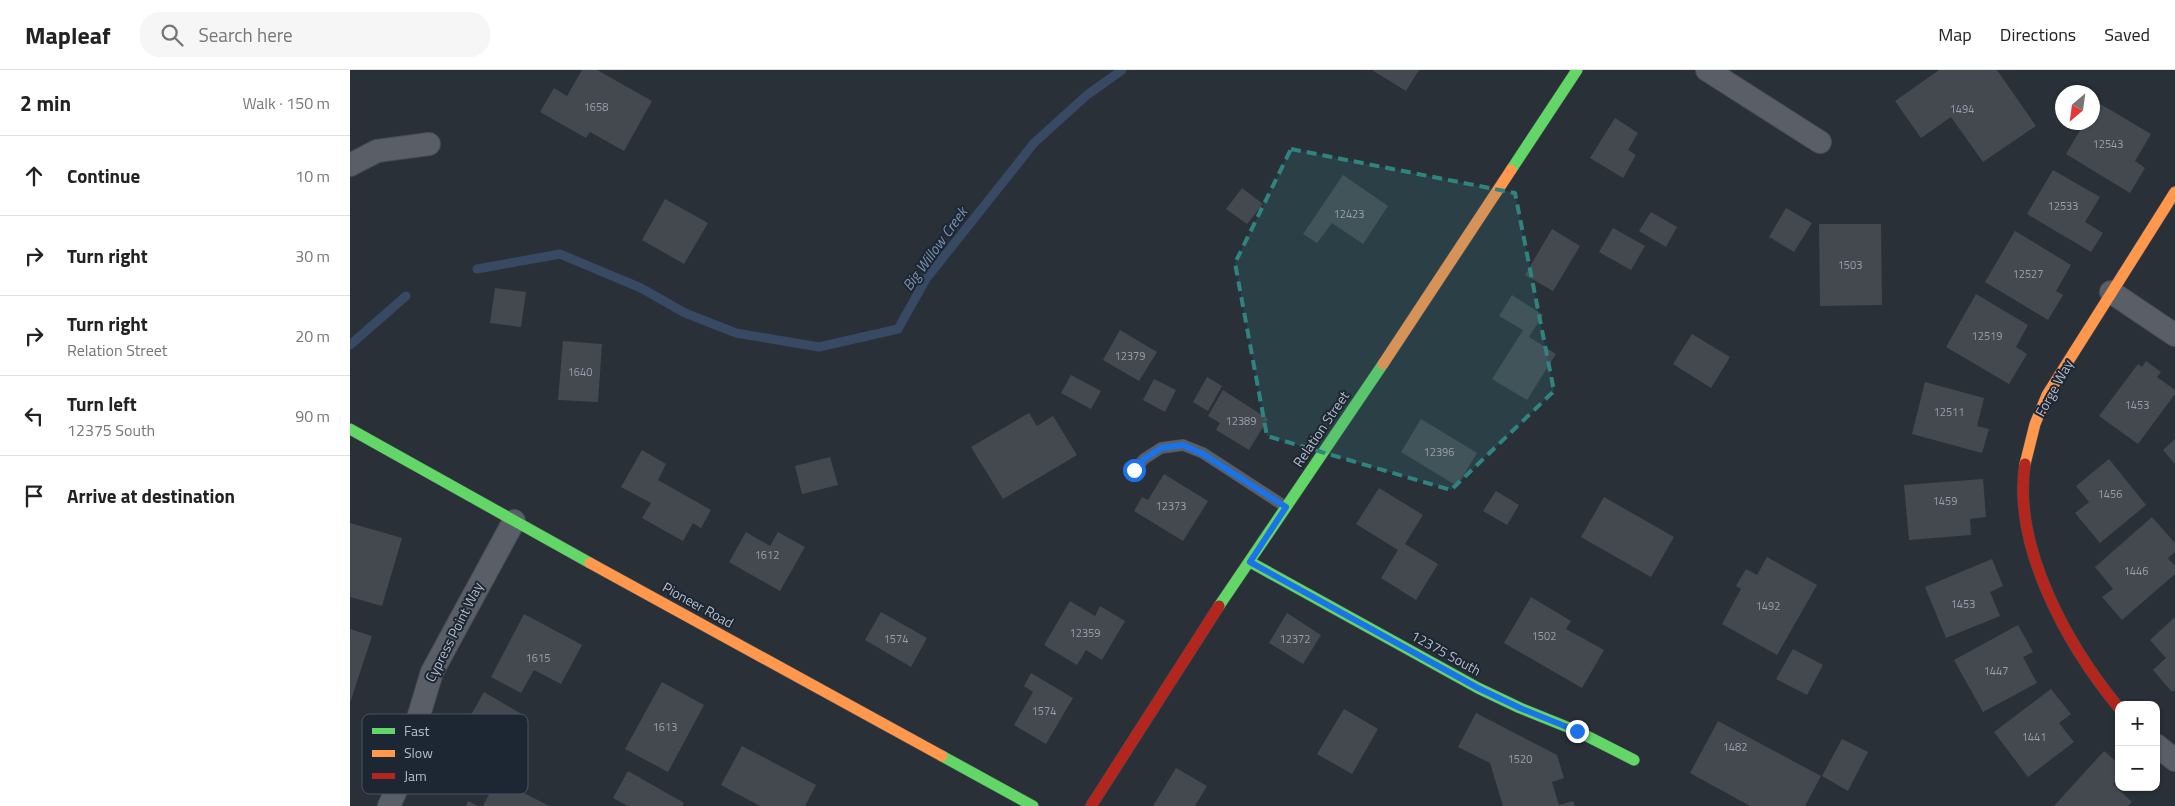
<!DOCTYPE html>
<meta charset="utf-8">
<style>
body{margin:0;font-family:"Titillium Web",sans-serif;background:#f6f6f6;color:#222}
.controls{position:absolute;right:15px;bottom:15px;display:grid;overflow:hidden;border-radius:10px;box-shadow:0 1px 4px #0004}
.controls button{width:45px;height:45px;display:grid;place-items:center;padding:0;border:0;border-bottom:1px solid #e0e0e0;background:#fff;color:#222;font:25px sans-serif}
.compass{position:absolute;left:1705px;top:15px;width:45px;height:45px;border-radius:50%;background:#fff;box-shadow:0 1px 4px #0004;rotate:209deg}
.stop{position:absolute;width:15px;height:15px;margin:-11px;border:4px solid #1a73e8;border-radius:50%;background:#fff}
.stop.end{background:#1a73e8;border-color:#fff;box-shadow:0 1px 5px #0008}
.list{margin:0;padding:0;list-style:none}
h2{display:flex;justify-content:space-between;align-items:center;height:65px;margin:0;padding:0 20px;font-size:21px}
h2 small{font-size:16px;font-weight:400;color:#767676}
.list li{display:grid;grid-template-columns:32px 1fr auto;gap:15px;align-items:center;box-sizing:border-box;height:80px;padding:0 20px;border-top:1px solid #e0e0e0}
.list b{display:block;font-size:19px;white-space:nowrap}
.list p{margin:0;font-size:16px;white-space:nowrap;color:#767676}
.list em{font-size:16px;font-style:normal;color:#767676}
.icon{flex:none;width:28px;height:28px;fill:none;stroke:currentColor;stroke-width:2;stroke-linecap:round;stroke-linejoin:round}
.map{position:relative;flex:none;width:1825px;height:736px;overflow:hidden}
header{display:flex;align-items:center;gap:30px;box-sizing:border-box;height:70px;padding:0 25px;background:#fff;border-bottom:1px solid #e0e0e0}
header strong{font-size:24px}
nav{display:flex;gap:28px;margin-inline-start:auto;font-size:18px}
.search{width:350px;height:45px;background:#f6f6f6;display:flex;align-items:center;gap:12px;box-sizing:border-box;padding:0 18px;border-radius:20px;color:#767676;font-size:19px}
main{display:flex}
aside{flex:1;background:#fff}
.map>svg:first-child{display:block}
</style>
<header>
<strong>Mapleaf</strong>
<div class="search"><svg class="icon" aria-label="search" viewBox="0 0 24 24"><circle cx="10" cy="10" r="6"/><path d="M15 15l6 6"/></svg>Search here</div>
<nav><a>Map</a><a>Directions</a><a>Saved</a></nav>
</header>
<main>
<aside>
<h2>2 min<small>Walk · 150 m</small></h2>
<ul class="list">
<li><svg class="icon" aria-label="ahead" viewBox="0 0 24 24"><path d="M12 20V5M6 11l6-6 6 6"/></svg><div><b>Continue</b></div><em>10 m</em></li>
<li><svg class="icon" aria-label="right" viewBox="0 0 24 24"><path d="M7 20v-9h11M14 6l5 5-5 5"/></svg><div><b>Turn right</b></div><em>30 m</em></li>
<li><svg class="icon" aria-label="right" viewBox="0 0 24 24"><path d="M7 20v-9h11M14 6l5 5-5 5"/></svg><div><b>Turn right</b><p>Relation Street</p></div><em>20 m</em></li>
<li><svg class="icon" aria-label="left" viewBox="0 0 24 24"><path d="M17 20v-9H6M10 6l-5 5 5 5"/></svg><div><b>Turn left</b><p>12375 South</p></div><em>90 m</em></li>
<li><svg class="icon" aria-label="arrive" viewBox="0 0 24 24"><path d="M6 21V4h12l-3 4 3 4H6"/></svg><div><b>Arrive at destination</b></div></li>
</ul>
</aside>
<div class="map">
<svg width="1825" height="736" viewBox="0 0 1825 736">
<rect width="100%" height="100%" fill="#2a3038"/>
<g fill="none" stroke-linecap="round" stroke-linejoin="round">
<path stroke="#384963" stroke-width="9" d="M127 199 210 184 291 218 335 243 386 263 469 277 548 259 576 209 684 73 737 25 772 0
M0 275 56 226"/>
</g>
<path fill="#444950" d="M232 0H247L302 31 274 81 240 62 236 68 190 42 204 18 217 26Z
M1022 0H1069L1056 21Z
M1589 0H1647L1686 56 1633 92 1601 47 1571 68 1545 31Z
M1747 32 1801 64 1785 91 1795 98 1780 123 1716 84 1735 52H1742V40Z
M1265 48 1288 63 1278 80 1286 85 1273 108 1240 88Z
M1703 100 1750 127 1735 152 1753 163 1741 182 1677 144Z
M993 105 1038 136 1013 174 982 153 967 173 953 164Z
M892 118 913 134 897 154 876 139Z
M315 129 358 153 334 194 292 170Z
M1436 138 1462 153 1444 182 1419 167Z
M1301 142 1327 157 1316 177 1289 161Z
M1469 154H1531L1532 235 1470 236Z
M1263 158 1295 176 1281 200 1249 182Z
M1202 159 1230 176 1203 221 1175 205Z
M1665 161 1721 195 1706 221 1713 225 1698 250 1635 212Z
M145 218 176 222 171 257 140 253Z
M1626 224 1678 255 1666 277 1677 284 1659 314 1596 277Z
M1162 225 1193 245 1179 267 1206 284 1177 330 1142 309 1173 260 1149 246Z
M770 260 807 282 789 311 753 290Z
M1342 264 1380 287 1361 318 1323 294Z
M213 271 252 274 248 332 208 330Z
M1796 291 1811 302 1807 307 1825 320V324L1788 374 1749 346 1788 294 1792 297Z
M721 305 751 321 741 339 711 323Z
M857 307 872 316 858 341 843 332Z
M804 309 826 320 815 342 793 330Z
M1575 312 1634 328 1627 356 1639 359 1632 383 1562 364Z
M873 320 918 349 899 380 866 360 870 353 858 346Z
M679 343 687 356 703 346 727 385 653 429 621 377Z
M1071 349 1127 383 1107 416 1051 382Z
M1825 369V394L1813 380Z
M292 380 316 394 308 410 361 440 351 458 343 453 333 471 292 448 301 433 271 417Z
M480 387 488 415 452 424 445 396Z
M1759 389 1796 435 1750 473 1725 443 1739 432 1726 416Z
M814 404 858 431 833 471 784 441 792 427 798 430Z
M1633 409 1636 447 1620 449 1621 465 1559 470 1554 415Z
M1029 418 1073 445 1055 474 1088 494 1066 530 1031 508 1048 480 1006 454Z
M1146 421 1169 435 1157 455 1133 441Z
M1254 427 1324 467 1301 507 1231 467Z
M1802 447 1825 473V482L1818 488 1825 496V504L1772 550 1752 527 1763 519 1745 497Z
M0 453 52 468 32 536 0 527Z
M396 462 420 476 428 462 455 477 430 521 379 492Z
M1417 487 1467 515 1427 585 1372 554 1391 519 1386 516 1396 499 1407 505Z
M1642 489 1653 516 1640 522 1650 546 1596 568 1575 517Z
M1181 527 1221 551 1216 559 1254 580 1232 618 1154 573Z
M720 531 745 546 750 536 775 551 752 590 736 580 727 595 694 575Z
M531 542 577 568 561 597 515 570Z
M937 543 971 565 953 594 919 573Z
M174 544 232 575 211 614 184 600 171 623 141 607Z
M1825 547V620L1822 622 1803 600 1816 588 1800 570Z
M1668 555 1683 582 1673 587 1687 613 1633 642 1604 590Z
M0 559 22 566 0 633Z
M1443 579 1473 595 1457 625 1426 609Z
M681 603 723 628 696 674 664 655 683 622 674 616Z
M312 612 354 635 318 702 275 679Z
M1701 619 1721 644 1709 653 1724 672 1678 707 1644 662Z
M134 622 170 643 153 673 117 652Z
M994 639 1028 659 1002 704 967 684Z
M1126 643 1207 685 1214 708 1202 712 1209 735 1223 731 1225 736H1153L1140 693 1108 677Z
M1368 651 1471 706 1455 736H1400L1340 703Z
M1492 669 1518 682 1498 721 1472 706Z
M392 676 466 715 455 736H410L371 715Z
M1754 681 1769 694V708L1763 714 1782 732 1778 736H1704Z
M826 698 857 716 845 736H803Z
M278 701 334 733 332 736H278L263 728Z
M147 709 199 736H133Z
M118 731 128 736H116Z"/>
<g fill="none" stroke-linecap="round" stroke-linejoin="round">
<defs>
<path id="lane" d="M784 400 794 389 811 378 833 375 853 383 936 437"/>
<path id="street" d="M1357 0 1470 72
M0 95 27 81 79 74
M1761 222 1825 265
M1806 675 1825 690
M39 736 47 718 82 602 164 451"/>
<path id="fast" d="M1161 100 1227 0
M0 359 240 493
M900 492 1128 618 1170 638 1227 661 1284 690
M869 536 1033 294
M592 686 683 736"/>
<path id="slow" d="M1033 294 1161 100
M1675 394 1685 354 1697 325 1825 122
M240 493 592 686"/>
<path id="jam" d="M1675 394C1662 477 1718 576 1769 638
M741 736 869 536"/>
</defs>
<use href="#lane" stroke="#484c53" stroke-width="12"/>
<use href="#street" stroke="#484c53" stroke-width="24"/>
<use href="#fast" stroke="#484c53" stroke-width="12"/>
<use href="#slow" stroke="#484c53" stroke-width="12"/>
<use href="#jam" stroke="#484c53" stroke-width="12"/>
<use href="#lane" stroke="#5a5e66" stroke-width="11"/>
<use href="#street" stroke="#5a5e66" stroke-width="22"/>
<use href="#fast" stroke="#63d668" stroke-width="11"/>
<use href="#slow" stroke="#ff974d" stroke-width="11"/>
<use href="#jam" stroke="#b3261e" stroke-width="11"/>
</g>
<g fill="none" stroke-linecap="round" stroke-linejoin="round">
<path stroke="#1a73e8" stroke-width="6" d="M784 400 794 389 811 378 833 375 853 384 936 437 900 492 1128 618 1170 638 1227 661"/>
</g>
<path fill="#308480" fill-opacity="0.2" stroke="#308480" stroke-width="4" stroke-dasharray="10 6" stroke-linejoin="round" d="M941 79 1165 123 1204 321 1101 420 917 366 885 193Z"/>
<g text-anchor="middle" stroke-width="4" stroke-linejoin="round" paint-order="stroke">
<g font-size="11" fill="#989fab">
<text x="246" y="41">1658</text>
<text x="1612" y="43">1494</text>
<text x="1758" y="78">12543</text>
<text x="1713" y="140">12533</text>
<text x="999" y="148">12423</text>
<text x="1500" y="199">1503</text>
<text x="1678" y="208">12527</text>
<text x="1637" y="270">12519</text>
<text x="780" y="290">12379</text>
<text x="230" y="306">1640</text>
<text x="1787" y="339">1453</text>
<text x="1599" y="346">12511</text>
<text x="891" y="355">12389</text>
<text x="1089" y="386">12396</text>
<text x="1760" y="428">1456</text>
<text x="1595" y="435">1459</text>
<text x="821" y="440">12373</text>
<text x="417" y="489">1612</text>
<text x="1786" y="505">1446</text>
<text x="1613" y="538">1453</text>
<text x="1418" y="540">1492</text>
<text x="735" y="567">12359</text>
<text x="1194" y="570">1502</text>
<text x="546" y="573">1574</text>
<text x="945" y="573">12372</text>
<text x="188" y="592">1615</text>
<text x="1646" y="605">1447</text>
<text x="694" y="645">1574</text>
<text x="315" y="661">1613</text>
<text x="1684" y="671">1441</text>
<text x="1385" y="681">1482</text>
<text x="1170" y="693">1520</text>
</g>
<g font-size="14" fill="#b4bcc9" stroke="#1d2633">
<text transform="translate(1704 318) rotate(-61)" y="5">Forge Way</text>
<text transform="translate(971 359) rotate(-56)" y="5">Relation Street</text>
<text transform="translate(348 535) rotate(29)" y="5">Pioneer Road</text>
<text transform="translate(104 562) rotate(-63)" y="5">Cypress Point Way</text>
<text transform="translate(1096 583) rotate(29)" y="5">12375 South</text>
</g>
<g font-size="15" font-style="italic" fill="#7c92b1" stroke="#1d2633">
<text transform="translate(585 179) rotate(-54)" y="5">Big Willow Creek</text>
</g>
</g>
<rect x="12" y="644" width="166" height="80" rx="8" fill="#1d2633" stroke="#4a5360" stroke-width="1"/>
<rect x="22" y="658" width="23" height="6" fill="#63d668"/>
<rect x="22" y="680" width="23" height="7" fill="#ff974d"/>
<rect x="22" y="703" width="23" height="6" fill="#b3261e"/>
<g font-size="14" fill="#b4bcc9">
<text x="54" y="666">Fast</text>
<text x="54" y="688">Slow</text>
<text x="54" y="711">Jam</text>
</g>
</svg>
<div class="controls">
<button>+</button>
<button>−</button>
</div>
<svg class="compass" viewBox="-18 -18 36 36"><path d="M0-13l5 13h-10z" fill="#e53935"/><path d="M0 13l5-13h-10z" fill="#767676"/></svg>
<div class="stop" style="left:784px;top:400px"></div>
<div class="stop end" style="left:1227px;top:661px"></div>
</div>
</main>
